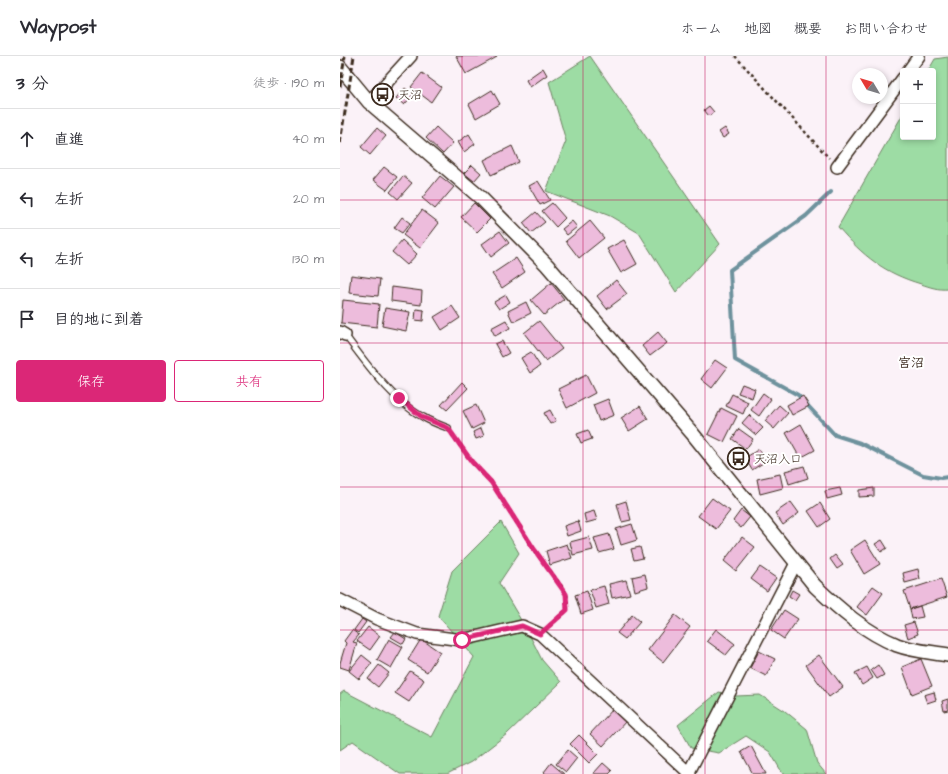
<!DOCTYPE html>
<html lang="ja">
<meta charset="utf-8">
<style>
body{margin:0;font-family:"Architects Daughter","Klee One",sans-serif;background:#f7f7f7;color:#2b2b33}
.controls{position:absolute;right:12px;top:12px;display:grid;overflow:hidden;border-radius:4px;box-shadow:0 2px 6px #0003}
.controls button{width:36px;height:36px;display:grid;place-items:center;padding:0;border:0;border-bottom:1px solid #e1e1e2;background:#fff;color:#2b2b33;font:20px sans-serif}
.compass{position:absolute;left:512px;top:12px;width:36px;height:36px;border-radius:50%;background:#fff;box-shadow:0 2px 6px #0003;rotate:308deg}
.stop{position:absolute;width:12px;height:12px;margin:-9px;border:3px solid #db2777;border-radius:50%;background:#fff}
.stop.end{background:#db2777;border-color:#fff;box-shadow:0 1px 4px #0008}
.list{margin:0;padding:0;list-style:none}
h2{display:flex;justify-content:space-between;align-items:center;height:52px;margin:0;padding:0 16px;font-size:17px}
h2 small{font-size:13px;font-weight:400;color:#7c7c81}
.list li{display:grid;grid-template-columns:26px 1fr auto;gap:12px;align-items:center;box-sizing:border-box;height:60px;padding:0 16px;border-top:1px solid #e1e1e2}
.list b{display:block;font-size:15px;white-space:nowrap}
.list em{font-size:13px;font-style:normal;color:#7c7c81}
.actions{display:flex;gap:8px;padding:12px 16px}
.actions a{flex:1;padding:9px 0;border:1px solid #db2777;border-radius:4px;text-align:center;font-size:14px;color:#db2777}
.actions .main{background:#db2777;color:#fff}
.icon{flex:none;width:22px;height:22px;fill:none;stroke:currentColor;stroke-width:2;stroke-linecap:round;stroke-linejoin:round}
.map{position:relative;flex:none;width:608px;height:718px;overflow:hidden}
header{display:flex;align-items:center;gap:24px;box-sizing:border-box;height:56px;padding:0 20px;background:#fff;border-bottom:1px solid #e1e1e2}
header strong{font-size:19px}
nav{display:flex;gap:22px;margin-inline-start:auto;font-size:14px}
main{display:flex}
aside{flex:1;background:#fff}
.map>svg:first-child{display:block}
</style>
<header>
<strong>Waypost</strong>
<nav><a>ホーム</a><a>地図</a><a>概要</a><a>お問い合わせ</a></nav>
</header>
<main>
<aside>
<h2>3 分<small>徒歩 · 190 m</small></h2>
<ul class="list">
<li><svg class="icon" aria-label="ahead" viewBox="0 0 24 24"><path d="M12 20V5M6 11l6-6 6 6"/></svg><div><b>直進</b></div><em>40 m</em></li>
<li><svg class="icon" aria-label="left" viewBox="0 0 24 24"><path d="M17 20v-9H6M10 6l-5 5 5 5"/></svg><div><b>左折</b></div><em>20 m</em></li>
<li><svg class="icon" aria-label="left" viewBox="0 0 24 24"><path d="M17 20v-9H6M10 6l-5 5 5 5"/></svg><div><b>左折</b></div><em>130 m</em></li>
<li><svg class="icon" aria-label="arrive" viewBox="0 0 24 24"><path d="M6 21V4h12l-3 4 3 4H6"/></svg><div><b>目的地に到着</b></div></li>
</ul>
<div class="actions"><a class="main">保存</a><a>共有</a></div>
</aside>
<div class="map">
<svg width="608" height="718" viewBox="0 0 608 718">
<rect width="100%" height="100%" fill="#fbf2f8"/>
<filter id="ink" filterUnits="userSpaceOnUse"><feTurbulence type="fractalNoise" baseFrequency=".025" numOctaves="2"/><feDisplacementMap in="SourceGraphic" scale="8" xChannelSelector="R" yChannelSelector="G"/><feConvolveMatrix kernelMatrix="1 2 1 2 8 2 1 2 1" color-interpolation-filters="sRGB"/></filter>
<g filter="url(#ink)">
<path fill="#9ddca4" stroke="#6c8361" d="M250 0 380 188 336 236 299 177 270 160 206 135 226 85 209 26Z
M608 1V233C598 234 590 231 581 228 544 217 523 200 498 171L563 58V81H593V15H588L595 3Z
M161 466 179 497 159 527 188 576 202 604 221 626 167 678 131 706 107 718H60L13 685 0 694V638L4 635 92 681 134 601 98 560 112 515Z
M379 636 396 640 420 639 445 655 467 673 477 707 486 718H443L430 696 406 680 379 697 351 692 338 669Z"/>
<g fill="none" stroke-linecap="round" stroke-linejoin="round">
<path stroke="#6e929d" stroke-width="4" d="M491 136 466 160 390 214 395 304 458 339 495 379 520 387 583 419 601 422 608 421"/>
</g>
<path fill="#edbcdc" stroke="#3b2a1e" d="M116 0H156L157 1 126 18Z
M203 12 207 19 190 31 186 24Z
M82 17 101 31 91 46 71 31Z
M65 32 73 39 64 49 56 42Z
M152 34 160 48 136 62 129 48Z
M369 50 374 56 369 60 364 54Z
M96 71 113 87 103 98 86 82Z
M37 72 46 80 30 99 21 91Z
M385 72 389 78 383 82 379 76Z
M129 78 135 88 124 96 118 86Z
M172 90 179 106 151 119 144 104Z
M132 109 141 117 134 125 124 117Z
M44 111 57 121 47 134 33 124Z
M63 120 72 127 58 143 50 136Z
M100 120 114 131 95 153 82 142Z
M198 125 210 144 200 149 189 130Z
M134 147 150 163 137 176 121 161Z
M212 147 225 162 216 171 202 155Z
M82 154 99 167 80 192 63 179Z
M196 156 205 166 191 177 183 167Z
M62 161 70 167 62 177 54 172Z
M232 165 237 171 227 179 222 173Z
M250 165 264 182 239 202 226 185Z
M160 175 169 187 151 201 142 188Z
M62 184 77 198 67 209 52 196Z
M284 184 297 208 281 217 267 193Z
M176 202 185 216 162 232 152 218Z
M11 219 40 223 38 240 9 237Z
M276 224 287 238 267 253 257 240Z
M211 227 224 243 204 259 191 244Z
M52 231 82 235 81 249 51 245Z
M166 239 170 246 159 253 154 246Z
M3 244 39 248 37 271 1 267Z
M186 246 191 257 173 266 168 255Z
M112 250 120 262 102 274 94 261Z
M45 252 70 256 66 275 42 270Z
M76 253 84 254 83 265 75 264Z
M166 264 170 272 155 280 151 272Z
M199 265 222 293 206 305 184 277Z
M318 276 327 287 310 300 302 290Z
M162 285 169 297 162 301 155 288Z
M191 296 200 310 190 317 181 302Z
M375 304 387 312 372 332 361 323Z
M246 319 255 337 227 352 218 333Z
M122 326 128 332 107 354 101 349Z
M402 328 415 333 412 342 398 337Z
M423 337 431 343 419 360 411 354Z
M392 338 408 346 403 358 386 350Z
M463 340 469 350 452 359 447 349Z
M268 343 274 359 259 365 253 349Z
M136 349 144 367 132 373 123 355Z
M439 349 448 357 434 373 425 365Z
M300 350 308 363 289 375 281 362Z
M381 352 397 360 384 386 368 378Z
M210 354 216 365 210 368 204 357Z
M409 359 423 372 416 379 402 367Z
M461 368 475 394 460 402 446 377Z
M141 372 144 380 136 383 133 376Z
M399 373 413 383 406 393 392 383Z
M248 374 252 383 241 387 237 378Z
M419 393 426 405 412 414 405 402Z
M464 410 468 422 449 428 445 415Z
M440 418 443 432 420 438 417 423Z
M500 432 502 439 487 443 485 435Z
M534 432V440L519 441V434Z
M372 442 390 455 376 473 358 460Z
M286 445 291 464 282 466 277 448Z
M451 446 459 457 443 469 435 457Z
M480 447 490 463 479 471 468 455Z
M401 454 410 461 401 472 393 465Z
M254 455 257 464 246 467 244 458Z
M238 465 241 475 227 480 224 470Z
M292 468 297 484 281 489 276 473Z
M269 478 274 493 259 497 254 482Z
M249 481 253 494 233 499 230 486Z
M402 481 415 491 396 515 384 505Z
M525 484 540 508 524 518 510 494Z
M542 484 547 492 541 496 535 488Z
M227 488 232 502 210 509 206 495Z
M300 491 303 502 294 504 291 493Z
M495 499 503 509 497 513 490 503Z
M420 511 436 522 427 535 411 523Z
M578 513 580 523 565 527 563 517Z
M305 518 308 531 295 535 292 521Z
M601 523 607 541 570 553 564 535Z
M286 524 290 538 272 542 269 528Z
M264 530 269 548 256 552 250 534Z
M533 530 543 537 527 559 517 551Z
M452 534 459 538 455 544 449 540Z
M247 535 253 554 241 558 235 539Z
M580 550 583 561 572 563 570 553Z
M444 554 458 563 444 583 431 574Z
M292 559 300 566 285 583 277 577Z
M335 559 350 571 323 606 308 594Z
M22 563 26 566 18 577 14 574Z
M574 566 578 578 568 582 564 569Z
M28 571 40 580 30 594 17 585Z
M376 573 395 588 386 599 367 585Z
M12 574 19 579 13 586 17 587 9 614 0 611V607L6 587 4 585Z
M55 576 66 583 63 588 51 581Z
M49 583 63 591 51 612 37 604Z
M81 583 100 596 87 616 68 604Z
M419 595 435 603 426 620 410 612Z
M22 599 32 607 19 623 9 615Z
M479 599 503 631 489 641 466 609Z
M581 603 592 630 572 638 562 611Z
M39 609 49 617 38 631 28 623Z
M538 609 544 619 537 623 531 614Z
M527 611 533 622 522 629 515 617Z
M70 615 84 624 69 646 55 637Z
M594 636 596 644 587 647 584 639Z
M608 643V654L604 655 602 645Z
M274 652 287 664 263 690 250 678Z
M239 679 258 698 249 707 230 688Z
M411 690 426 718H413L401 696Z
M228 694 237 702 226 716 216 708Z
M211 707 224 718H206L204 716Z
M263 707 272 715 269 718H253Z"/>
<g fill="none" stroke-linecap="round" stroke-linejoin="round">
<defs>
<path id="service" d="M5 279C24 305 54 346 83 361 91 366 100 369 108 372"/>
<path id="minor" d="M568 15 579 0
M29 46 71 0
M497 111 563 22
M0 276 5 279
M0 544 37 563 77 578 122 584 182 570 200 578 350 718
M349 716 456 507"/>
<path id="tertiary" d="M0 11 29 46 141 142 207 209 352 377 475 530C499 553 525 576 557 589 573 595 591 596 608 599"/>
</defs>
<use href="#service" stroke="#3b2a1e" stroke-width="8"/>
<use href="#minor" stroke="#3b2a1e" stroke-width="14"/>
<use href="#tertiary" stroke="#3b2a1e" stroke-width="16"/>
<path stroke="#3b2a1e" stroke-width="2.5" stroke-dasharray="3 3" stroke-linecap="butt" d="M395 0 489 102
M112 378 132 406 151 426 194 493 227 538V554L209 570"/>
<use href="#service" stroke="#fff" stroke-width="5.5"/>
<use href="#minor" stroke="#fff" stroke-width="11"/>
<use href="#tertiary" stroke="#fff" stroke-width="13"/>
<path stroke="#3b2a1e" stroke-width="3" stroke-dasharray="6 3" stroke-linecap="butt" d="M0 31 5 0
M0 87 14 0"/>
</g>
</g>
<g fill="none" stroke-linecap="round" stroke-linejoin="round" filter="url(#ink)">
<path stroke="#db2777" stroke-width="5" d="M59 342 82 361 108 372 132 406 151 426 194 493 226 538 227 554 200 578 182 570 122 584"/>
</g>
<path fill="none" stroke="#c2185b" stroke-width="1" stroke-opacity="0.55" d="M122 0V718M243 0V718M365 0V718M486 0V718M0 144H608M0 287H608M0 431H608M0 574H608"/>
<defs>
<symbol id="bus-ring" viewBox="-11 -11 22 22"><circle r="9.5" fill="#fff" stroke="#3b2a1e" stroke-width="1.5"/><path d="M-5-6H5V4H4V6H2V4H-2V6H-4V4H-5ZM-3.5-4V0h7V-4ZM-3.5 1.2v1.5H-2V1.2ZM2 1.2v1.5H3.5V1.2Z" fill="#3b2a1e"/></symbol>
</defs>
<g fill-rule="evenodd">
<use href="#bus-ring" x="30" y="26" width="25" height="25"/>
<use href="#bus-ring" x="386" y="390" width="25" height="25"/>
</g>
<g text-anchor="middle" stroke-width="4" stroke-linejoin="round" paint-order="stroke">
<g font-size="12" fill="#3b2a1e" stroke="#fff" text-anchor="start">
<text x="58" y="43">天沼</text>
<text x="414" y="407">天沼入口</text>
</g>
<g font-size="13" font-weight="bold" fill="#3b2a1e" stroke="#fff">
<text x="571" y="311">宮沼</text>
</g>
</g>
</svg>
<div class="controls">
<button>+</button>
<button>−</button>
</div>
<svg class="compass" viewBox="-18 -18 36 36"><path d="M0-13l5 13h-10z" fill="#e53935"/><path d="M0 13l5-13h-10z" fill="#7c7c81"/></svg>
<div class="stop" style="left:122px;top:584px"></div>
<div class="stop end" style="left:59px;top:342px"></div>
</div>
</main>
